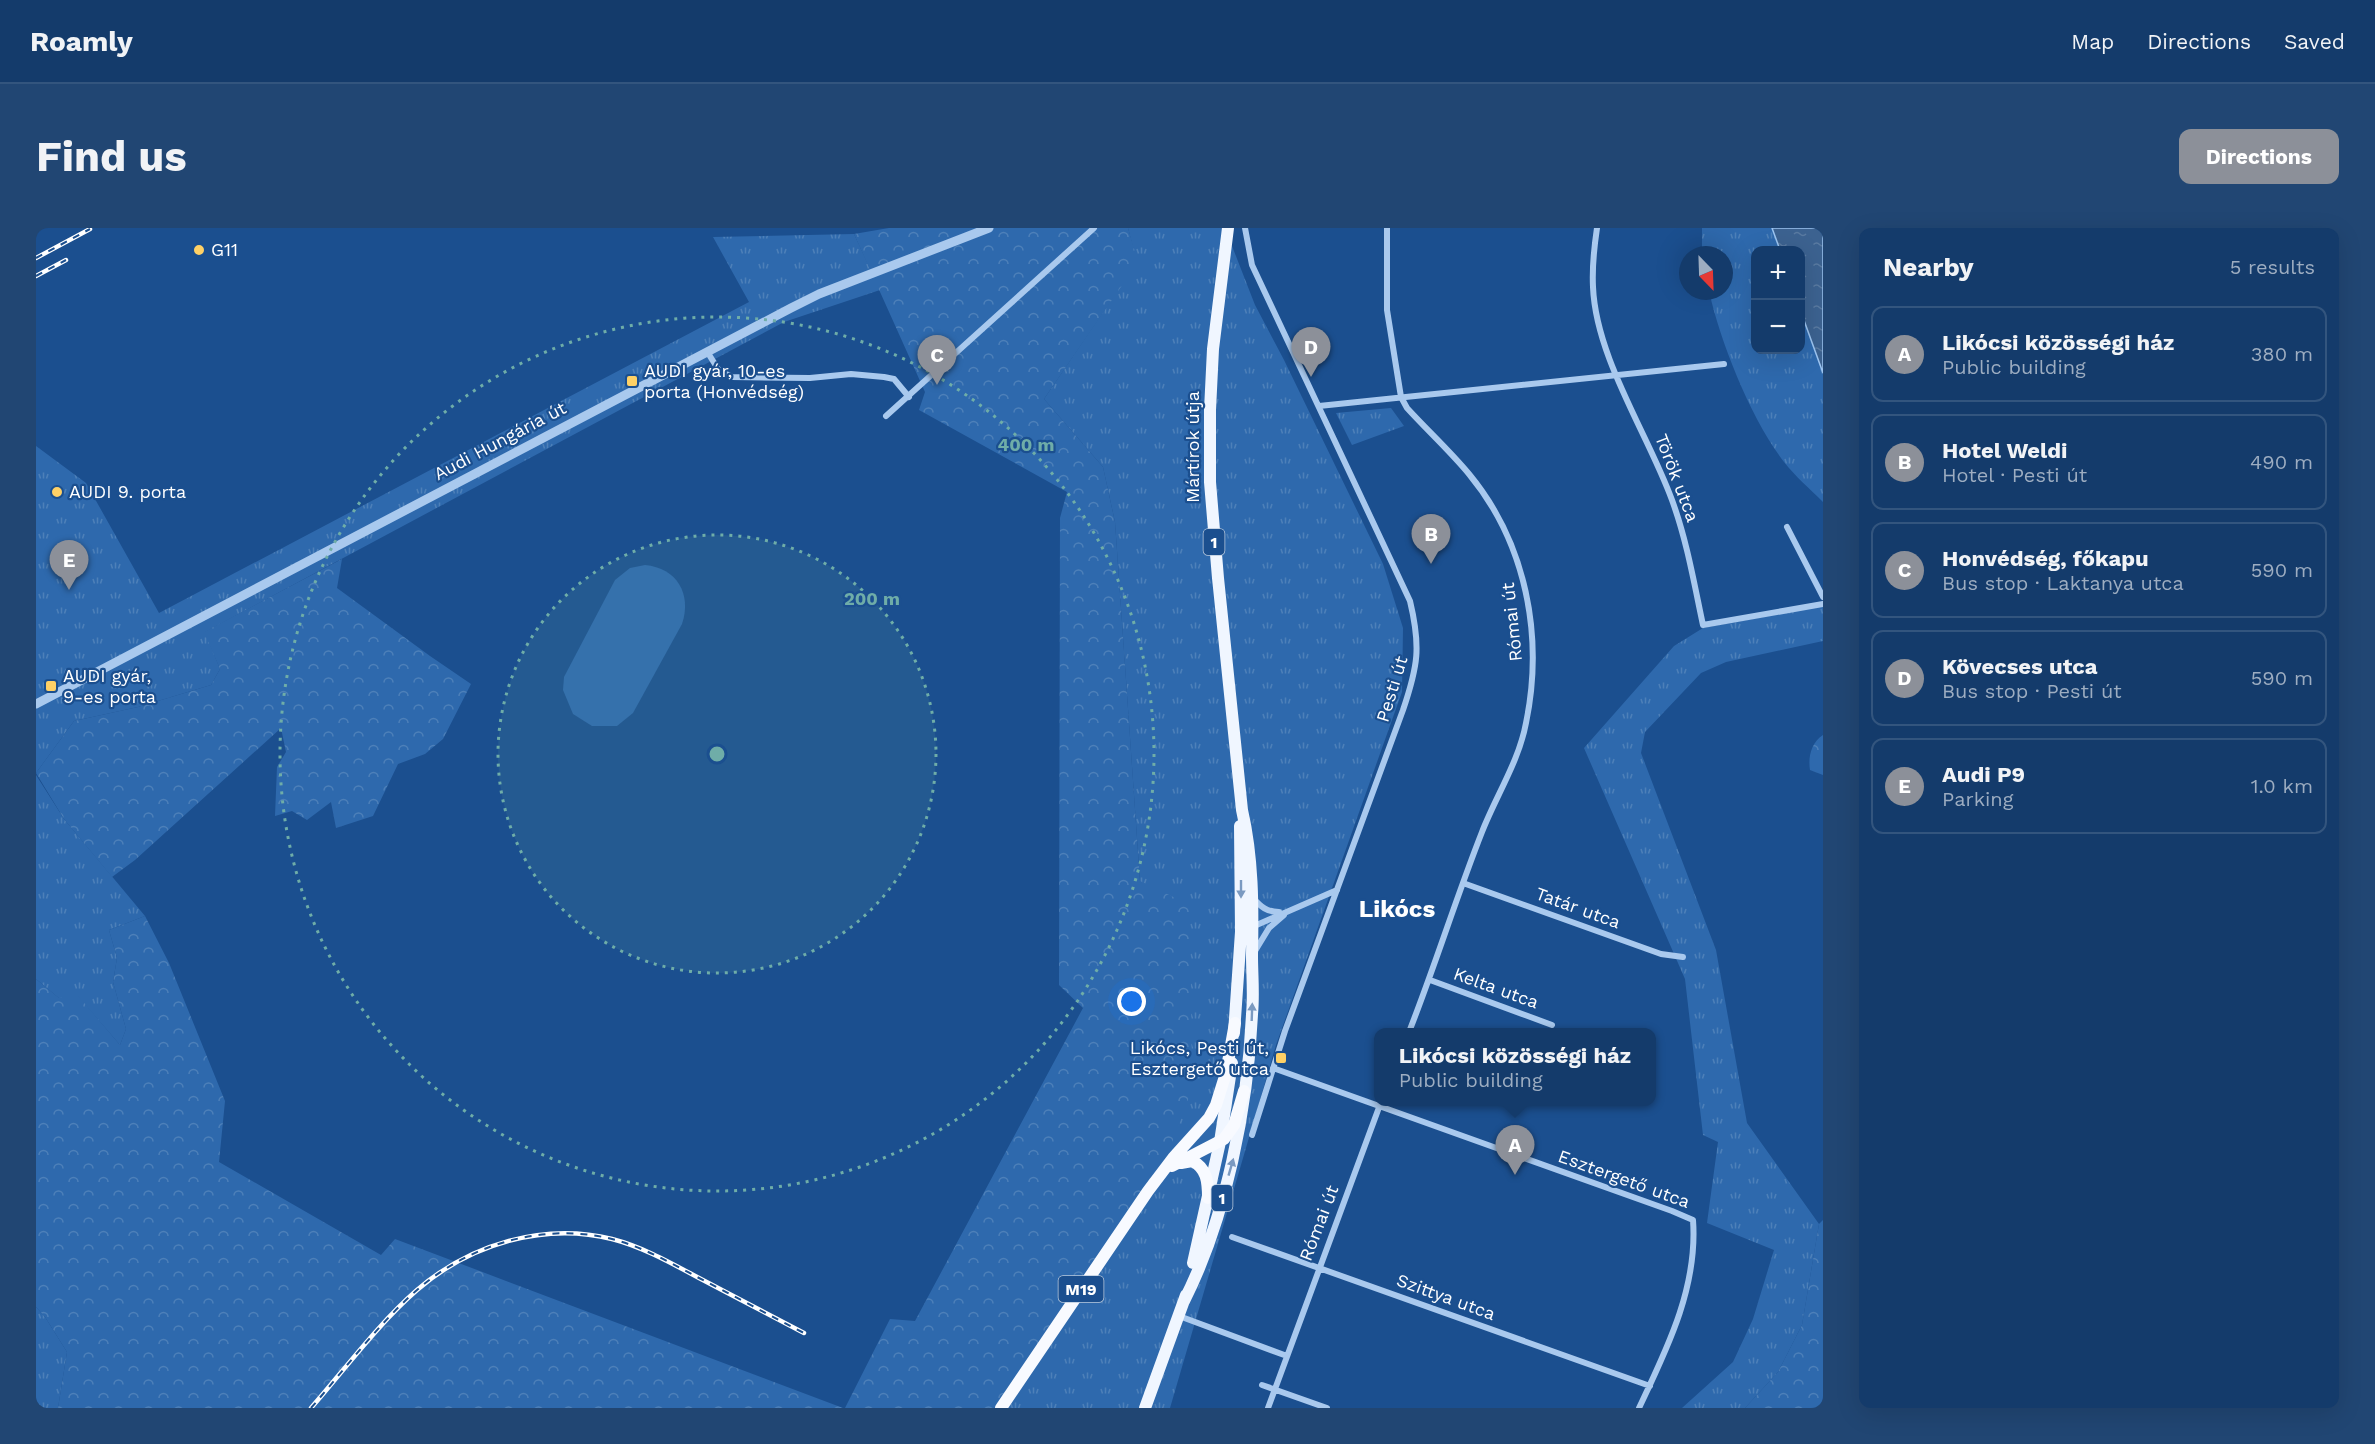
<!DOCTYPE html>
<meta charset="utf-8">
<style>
body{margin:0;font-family:"Work Sans",sans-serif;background:#214673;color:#f1f3f6}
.controls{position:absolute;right:18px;top:18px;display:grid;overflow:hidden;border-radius:12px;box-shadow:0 6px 24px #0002}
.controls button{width:54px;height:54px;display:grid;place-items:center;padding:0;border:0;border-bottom:2px solid #33557e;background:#143b6b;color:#f1f3f6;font:30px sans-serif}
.compass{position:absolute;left:1643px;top:18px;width:54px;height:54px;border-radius:50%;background:#143b6b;box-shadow:0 6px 24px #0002;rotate:157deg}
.you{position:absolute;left:1096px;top:774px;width:21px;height:21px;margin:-15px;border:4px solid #fff;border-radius:50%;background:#1a73e8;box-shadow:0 0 0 9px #1a73e833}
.badge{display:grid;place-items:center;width:39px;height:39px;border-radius:50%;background:#8c9099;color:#fff;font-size:20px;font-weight:700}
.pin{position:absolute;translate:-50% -50px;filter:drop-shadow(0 2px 3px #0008)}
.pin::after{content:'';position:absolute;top:32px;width:21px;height:18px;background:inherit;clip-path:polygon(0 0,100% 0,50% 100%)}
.popup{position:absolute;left:1338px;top:800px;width:282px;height:78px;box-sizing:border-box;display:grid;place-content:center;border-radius:12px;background:#143b6b;filter:drop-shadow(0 2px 4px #0005);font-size:20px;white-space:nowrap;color:#9dadc1}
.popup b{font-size:22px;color:#f1f3f6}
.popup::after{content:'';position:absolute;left:50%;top:100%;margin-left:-12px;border:12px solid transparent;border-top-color:#143b6b}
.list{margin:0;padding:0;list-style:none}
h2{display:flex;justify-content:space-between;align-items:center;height:78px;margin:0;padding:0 24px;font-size:26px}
h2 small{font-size:20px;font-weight:400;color:#9dadc1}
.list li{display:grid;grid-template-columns:39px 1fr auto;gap:18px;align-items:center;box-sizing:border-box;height:96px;margin:0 12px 12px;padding:0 12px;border:2px solid #33557e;border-radius:12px}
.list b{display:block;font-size:22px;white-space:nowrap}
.list p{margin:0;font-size:20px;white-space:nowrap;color:#9dadc1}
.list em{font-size:20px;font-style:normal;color:#9dadc1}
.map{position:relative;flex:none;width:1787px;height:1180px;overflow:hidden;border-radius:12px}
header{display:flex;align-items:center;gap:36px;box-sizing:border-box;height:84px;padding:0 30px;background:#143b6b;border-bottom:2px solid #33557e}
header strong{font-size:28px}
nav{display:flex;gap:33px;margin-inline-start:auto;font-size:21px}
.intro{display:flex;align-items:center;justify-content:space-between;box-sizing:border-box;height:144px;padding:0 36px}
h1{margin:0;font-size:42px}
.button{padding:15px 27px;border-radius:12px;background:#8c9099;color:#fff;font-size:21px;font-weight:700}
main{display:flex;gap:36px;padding:0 36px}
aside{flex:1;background:#143b6b;border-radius:12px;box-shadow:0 6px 24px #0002}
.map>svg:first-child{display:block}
</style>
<header>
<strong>Roamly</strong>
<nav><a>Map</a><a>Directions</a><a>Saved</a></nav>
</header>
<div class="intro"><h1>Find us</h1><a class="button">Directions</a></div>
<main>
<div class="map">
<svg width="1787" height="1180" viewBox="0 0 1787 1180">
<defs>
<pattern id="grass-tufts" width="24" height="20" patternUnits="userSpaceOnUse" patternTransform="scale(1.5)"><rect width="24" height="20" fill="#2e69ad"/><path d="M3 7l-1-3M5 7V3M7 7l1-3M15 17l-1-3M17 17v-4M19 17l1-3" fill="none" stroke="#4d80b9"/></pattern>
<pattern id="forest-crowns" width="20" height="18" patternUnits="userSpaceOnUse" patternTransform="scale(1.5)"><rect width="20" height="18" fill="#2e69ad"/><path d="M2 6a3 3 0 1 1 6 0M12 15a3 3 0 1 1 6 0" fill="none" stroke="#4d80b9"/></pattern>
<pattern id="water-ripples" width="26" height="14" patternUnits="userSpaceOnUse" patternTransform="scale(1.5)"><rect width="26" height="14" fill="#3c6290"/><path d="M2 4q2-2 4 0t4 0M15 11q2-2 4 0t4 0" fill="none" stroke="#597aa1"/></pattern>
</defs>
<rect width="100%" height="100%" fill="#1b4f8f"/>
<path fill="url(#grass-tufts)" d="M1092 0H1189L1219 77 1248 132 1347 336 1367 400 1366 464 1240 817 1134 1180H966L1104 653 1079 294 1067 239 1008 171 1101 34Z
M1666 0H1736L1744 22H1720V122H1764L1765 84 1787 145V274C1774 261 1759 248 1748 234 1715 191 1685 116 1673 63H1688V27H1666Z
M818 6 844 62 748 94 169 404 184 441 175 457 102 479 38 493 0 545V218L50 255 123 385 713 74 677 9Z
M1355 180 1368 198 1316 217 1300 185Z
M1787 378V413L1690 434 1665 445 1609 504 1605 525 1680 722 1711 895 1783 996 1766 1097 1742 1144 1709 1180H1646L1697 1134 1717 1091 1738 1022 1671 995 1682 914 1667 907 1649 751 1548 520 1638 418 1667 400Z
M0 547 28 591 109 688 73 702 81 730 77 754 90 801 84 817 40 766 24 771 0 751Z
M0 1079 9 1089 31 1124 22 1180H0Z"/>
<path fill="url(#forest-crowns)" d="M853 0H1092L1102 34 1008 171 1067 239 1079 294 1104 653 1154 677 1156 861 1122 952 966 1180H809L854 1091 879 1093 1047 780 1023 757 1024 290 1031 264 883 182 889 164 818 6Z
M306 331 301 360 394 428 435 456 407 511 389 526 362 536 337 588 300 600 295 574 271 592 256 583 239 588 241 539 250 524 245 500 99 632 76 649 28 591 0 545 38 493 102 479 175 457 184 441 168 404Z
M1787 507V547L1774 542C1772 529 1775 515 1787 507Z
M109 688 133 735 189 873 183 934 345 1027 359 1011 807 1180H22L31 1124 9 1089 0 1079V751L23 770 40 765 84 817 90 801 77 754 81 730 73 702Z
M1787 992V1180H1709L1742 1144 1766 1097 1783 996Z"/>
<path fill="#2e69ad" d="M609 337C641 340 656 366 646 396L597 485 581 498H556L537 486 527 462 528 449 579 352 594 340Z"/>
<path fill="url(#water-ripples)" stroke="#9cc4f0" stroke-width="1.5" d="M1736 0H1787V145L1765 84 1764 22H1744Z"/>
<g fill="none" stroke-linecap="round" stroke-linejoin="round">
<path stroke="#a9c9ee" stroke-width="6" d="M1209 0 1216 37 1374 373C1385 419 1382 438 1367 482L1249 803 1216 907
M1351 0V82L1365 169 1371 180C1391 202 1414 223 1433 246 1490 315 1508 408 1490 495 1483 533 1460 568 1446 604 1420 670 1399 738 1373 804
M1561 0C1558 20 1556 39 1557 59 1560 130 1612 206 1636 272 1651 313 1658 355 1667 397L1787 376
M672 125 682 141 696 149 774 150 815 146 848 149 858 151 873 169
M1283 178 1688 136
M850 188 1058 0
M1751 299 1787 369
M1427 655 1625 726 1647 729
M1217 670C1225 679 1231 684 1243 684
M1216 699 1301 662
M1219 723 1233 700 1248 687
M1394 752 1516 797
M1237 840 1636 983 1657 992C1662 1059 1631 1121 1603 1180
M1196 1009 1614 1158
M1143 1088 1251 1128
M1226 1157 1291 1180
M1232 1180 1345 874"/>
<path stroke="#a9c9ee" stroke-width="9" d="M0 476 755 80 783 66 953 0"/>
<path stroke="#f0f6ff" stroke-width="12" d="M1198 805 1205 704 1204 598
M1157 1035 1184 914 1196 835
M1148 1073C1190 990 1212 879 1216 786 1218 767 1216 747 1216 727 1217 678 1217 630 1206 582L1182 350 1174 254V182L1177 121 1192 0
M1109 1180 1150 1067"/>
<path stroke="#f8faff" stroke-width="12" d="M1145 935 1156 933C1171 940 1172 954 1172 970
M1136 938 1188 911 1198 897 1208 863
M965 1180 1112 963 1137 930 1173 890 1180 877 1190 845 1199 795"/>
<defs>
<path id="rail" d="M0 30 54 1
M0 48 30 32
M275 1180C309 1141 343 1095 381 1062 434 1016 508 994 576 1011 607 1019 635 1035 663 1050 698 1068 733 1087 768 1105"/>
</defs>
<use href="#rail" stroke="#fff" stroke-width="4.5"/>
<use href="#rail" stroke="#1b4f8f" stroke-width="2" stroke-dasharray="7" stroke-linecap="butt"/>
</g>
<defs><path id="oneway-solid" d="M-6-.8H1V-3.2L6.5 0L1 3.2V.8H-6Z" transform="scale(1.5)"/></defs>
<g fill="#7b9ac1">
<use href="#oneway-solid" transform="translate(1205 661) rotate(90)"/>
<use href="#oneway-solid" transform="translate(1216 784) rotate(-88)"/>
<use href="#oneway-solid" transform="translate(1195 939) rotate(-74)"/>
</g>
<circle cx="681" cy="526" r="219" fill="#6fada8" fill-opacity=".12"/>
<g fill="none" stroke="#6fada8" stroke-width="3" stroke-dasharray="3 6">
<circle cx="681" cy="526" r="219"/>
<circle cx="681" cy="526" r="437"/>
</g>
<g fill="#ffd166" stroke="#1b4f8f" stroke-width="2">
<circle cx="163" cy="22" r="6"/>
<rect x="590" y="147" width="12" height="12" rx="3"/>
<circle cx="21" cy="264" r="6"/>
<rect x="9" y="452" width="12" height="12" rx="3"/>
<rect x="1239" y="824" width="12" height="12" rx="3"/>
</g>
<g text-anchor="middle" stroke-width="4.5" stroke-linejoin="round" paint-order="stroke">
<g fill="#1b4f8f" stroke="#bbcadd" stroke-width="1.5">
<rect x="1167.5" y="301" width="21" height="26" rx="4.5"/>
<rect x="1175.5" y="957" width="21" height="26" rx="4.5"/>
<rect x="1022.5" y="1048" width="45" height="26" rx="4.5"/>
</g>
<g font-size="16" font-weight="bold" fill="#fff">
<text x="1178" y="320">1</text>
<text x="1186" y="976">1</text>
<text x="1045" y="1067">M19</text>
</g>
<g font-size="18" fill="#fff" stroke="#1b4f8f" text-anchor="start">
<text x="175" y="28">G11</text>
<text x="608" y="149">AUDI gyár, 10-es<tspan x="608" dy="21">porta (Honvédség)</tspan></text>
<text x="33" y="270">AUDI 9. porta</text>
<text x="27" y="454">AUDI gyár,<tspan x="27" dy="21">9-es porta</tspan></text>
<text x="1233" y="826" text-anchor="end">Likócs, Pesti út,<tspan x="1233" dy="21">Esztergető utca</tspan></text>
</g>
<g font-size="18" fill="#fff" stroke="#1b4f8f">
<text transform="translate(464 213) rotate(-28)" y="6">Audi Hungária út</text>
<text transform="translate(1157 219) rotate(-90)" y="6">Mártírok útja</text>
<text transform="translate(1641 250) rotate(69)" y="6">Török utca</text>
<text transform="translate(1476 394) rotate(-96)" y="6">Római út</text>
<text transform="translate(1356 461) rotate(-73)" y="6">Pesti út</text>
<text transform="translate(1542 680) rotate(20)" y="6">Tatár utca</text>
<text transform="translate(1460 760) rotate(20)" y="6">Kelta utca</text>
<text transform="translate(1588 951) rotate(20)" y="6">Esztergető utca</text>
<text transform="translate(1283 995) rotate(-69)" y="6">Római út</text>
<text transform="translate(1410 1069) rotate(20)" y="6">Szittya utca</text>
</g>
<g font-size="24" font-weight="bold" fill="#fff" stroke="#1b4f8f">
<text x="1361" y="689">Likócs</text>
</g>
</g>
<circle cx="681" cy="526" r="9" fill="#6fada8" stroke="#1b4f8f" stroke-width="3"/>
<g font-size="18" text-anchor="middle" font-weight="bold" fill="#6fada8" stroke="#1b4f8f" stroke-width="4.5" stroke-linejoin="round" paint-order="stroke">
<text x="990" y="223">400 m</text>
<text x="836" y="377">200 m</text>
</g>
</svg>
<div class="controls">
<button>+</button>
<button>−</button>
</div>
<svg class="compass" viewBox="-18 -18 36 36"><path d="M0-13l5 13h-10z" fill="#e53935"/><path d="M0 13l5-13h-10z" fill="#9dadc1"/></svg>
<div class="you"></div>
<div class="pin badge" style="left:1479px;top:947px">A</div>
<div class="popup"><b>Likócsi közösségi ház</b>Public building</div>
<div class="pin badge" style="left:1395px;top:336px">B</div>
<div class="pin badge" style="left:901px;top:157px">C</div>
<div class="pin badge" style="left:1275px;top:149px">D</div>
<div class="pin badge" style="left:33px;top:362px">E</div>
</div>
<aside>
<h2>Nearby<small>5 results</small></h2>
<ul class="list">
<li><span class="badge">A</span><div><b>Likócsi közösségi ház</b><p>Public building</p></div><em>380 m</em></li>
<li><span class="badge">B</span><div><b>Hotel Weldi</b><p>Hotel · Pesti út</p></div><em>490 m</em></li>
<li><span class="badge">C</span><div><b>Honvédség, főkapu</b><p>Bus stop · Laktanya utca</p></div><em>590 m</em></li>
<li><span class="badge">D</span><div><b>Kövecses utca</b><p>Bus stop · Pesti út</p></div><em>590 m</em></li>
<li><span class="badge">E</span><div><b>Audi P9</b><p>Parking</p></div><em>1.0 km</em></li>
</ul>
</aside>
</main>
